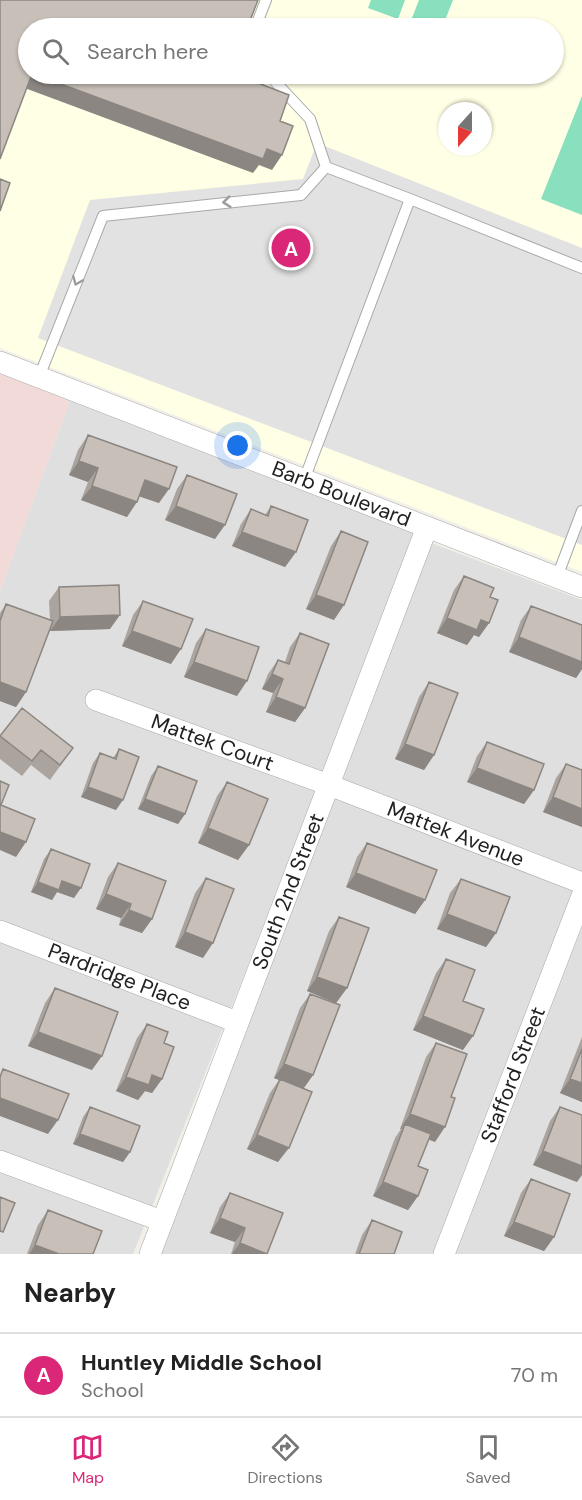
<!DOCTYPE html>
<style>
body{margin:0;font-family:"DM Sans",sans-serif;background:#f2f2f2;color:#222}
.compass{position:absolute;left:438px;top:102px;width:54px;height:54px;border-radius:50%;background:#fff;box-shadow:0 2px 4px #0004;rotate:201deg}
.you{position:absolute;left:238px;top:446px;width:21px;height:21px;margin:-15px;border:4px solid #fff;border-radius:50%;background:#1a73e8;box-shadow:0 0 0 9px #1a73e833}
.badge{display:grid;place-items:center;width:39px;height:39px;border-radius:50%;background:#db2777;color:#fff;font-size:20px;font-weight:700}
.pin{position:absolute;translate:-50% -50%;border:3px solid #fff;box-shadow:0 2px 6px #0006}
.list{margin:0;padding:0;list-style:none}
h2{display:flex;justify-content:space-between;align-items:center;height:78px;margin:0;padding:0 24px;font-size:26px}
h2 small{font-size:20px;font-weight:400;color:#767676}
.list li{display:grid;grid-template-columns:39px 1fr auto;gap:18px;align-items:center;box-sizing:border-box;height:84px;padding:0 24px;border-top:2px solid #e0e0e0}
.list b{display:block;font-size:22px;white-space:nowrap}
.list p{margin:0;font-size:20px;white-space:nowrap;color:#767676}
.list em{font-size:20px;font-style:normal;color:#767676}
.icon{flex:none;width:33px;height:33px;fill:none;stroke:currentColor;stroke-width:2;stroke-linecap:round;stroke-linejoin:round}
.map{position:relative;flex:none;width:582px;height:1254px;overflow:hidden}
.search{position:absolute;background:#fff;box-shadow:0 2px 4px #0004;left:18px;right:18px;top:18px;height:66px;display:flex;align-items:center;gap:15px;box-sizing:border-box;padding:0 21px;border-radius:33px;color:#767676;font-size:22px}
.sheet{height:162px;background:#fff}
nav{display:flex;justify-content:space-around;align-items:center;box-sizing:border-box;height:84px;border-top:2px solid #e0e0e0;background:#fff;font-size:16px;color:#767676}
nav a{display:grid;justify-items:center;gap:3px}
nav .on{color:#db2777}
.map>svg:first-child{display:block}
</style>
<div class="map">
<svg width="582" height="1254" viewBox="0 0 582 1254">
<rect width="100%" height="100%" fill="#f2efe9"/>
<path fill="#e0dfdf" d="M71 398 422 529 133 1254H0V591Z
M431 543 582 600V1254H158Z"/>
<path fill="#f2dad9" d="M0 373 71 398 0 591Z"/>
<path fill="#ffffe5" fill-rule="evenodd" d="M0 0H582V572L0 348ZM28 28H554V74H28ZM447 111H483V147H447Z"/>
<path fill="#88e0be" d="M371 0H405L398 19 368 8Z
M419 0H453L442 28H423L410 23Z
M582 96V215L541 199Z"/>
<path fill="#e2e2e2" d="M317 143 582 248V545L38 338 90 200 303 179Z"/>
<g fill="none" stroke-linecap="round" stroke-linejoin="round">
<defs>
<path id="service" d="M255 28 266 0
M268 74 310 119 326 167
M410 199 582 268
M39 377 103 216 301 195 326 167 410 199 304 480
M557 577 582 511"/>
<g id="minor">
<path id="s1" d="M0 362 582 587"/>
<path id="s2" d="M96 700 329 785 582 883"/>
<path id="s3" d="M0 931 237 1022"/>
<path d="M0 1161 162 1221"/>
<path id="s4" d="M150 1254 427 527"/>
<path id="s5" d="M444 1254 582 896"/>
</g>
</defs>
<use href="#service" stroke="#a9a9a9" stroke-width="12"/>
<use href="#minor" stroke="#a9a9a9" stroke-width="22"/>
<use href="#service" stroke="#fff" stroke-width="10"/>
<use href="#minor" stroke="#fff" stroke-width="21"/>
</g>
<path fill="#aba49e" d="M88 435 159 503 139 496 127 517 81 500 88 482 69 475 78 450Z
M187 475 215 539 165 520 177 489Z
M271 506 296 552 285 567 232 546 241 524 251 509 265 515Z
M341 531 334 620 306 609 331 546Z
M464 576 490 597 489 623 479 637 474 635 467 645 437 633 454 590Z
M59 587 110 629 50 631V629L26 692 16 707 0 701V613L6 604 50 620 49 601Z
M143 601 171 664 122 646 133 615Z
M531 606 582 625V669L576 678 509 652 521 620Z
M206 629 237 696 184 677 196 643Z
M300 633 305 708 295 722 266 712 273 693 262 689 268 674 278 660 285 662 290 647Z
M429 682 434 755 424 770 395 759 419 697Z
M22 708 63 762 50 780 31 765 22 776 0 759V736Z
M487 742 534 790 524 804 467 782 477 756Z
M119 749 116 810 81 797 93 763 100 753 113 758Z
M566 764 582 770V827L543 812 556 778Z
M158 766 185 814 178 824 138 809 151 776Z
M227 782 249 845 238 860 198 843 217 796Z
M367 843 425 900 415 914 346 887 357 857Z
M51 849 74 898 57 892 52 900 31 892 44 859Z
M118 863 152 919 142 933 119 925 121 918 96 909 108 877Z
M206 878 203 958 175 947 195 893Z
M461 879 496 933 486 947 437 929 450 893Z
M339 917 347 988 336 1003 307 991 329 931Z
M446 959 463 1001V1050L413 1030 436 973Z
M55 988 92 1070 28 1046 45 1003Z
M310 994 313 1075 304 1088 278 1162 247 1149 270 1093 279 1080 274 1078 300 1008Z
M147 1024 164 1043 162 1079 152 1093 145 1091 138 1100 116 1091 137 1038Z
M582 1037V1102L560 1093Z
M436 1043 435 1142 429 1139 418 1166V1196L408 1210 373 1196 395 1138 401 1129H400L426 1057Z
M90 1107 130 1152 123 1162 73 1144 83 1117Z
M560 1107 577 1182 533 1165 550 1121Z
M531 1179 554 1237 544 1251 504 1236 521 1193Z
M230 1193 267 1254H231L235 1242 210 1233 220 1207Z
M48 1210 93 1254H27L38 1225Z
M372 1220 394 1254H355L362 1235Z"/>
<path fill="#8b8681" d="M32 74H34L267 149 282 155 272 170 259 165 253 173 22 87Z
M79 461 98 468 88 482 69 475Z
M145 480 169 489 159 503 135 495Z
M92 486 137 502 127 517 81 500Z
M176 506 225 525 215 539 165 520Z
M242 532 296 552 285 567 232 546Z
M316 595 344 605 334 620 306 609Z
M120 615 110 629 50 631 60 617Z
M447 618 481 620 489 623 479 637 474 635 467 645 437 633Z
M132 631 181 649 171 664 122 646Z
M519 637 582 662V669L576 678 509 652Z
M194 662 247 681 237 696 184 677Z
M272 674 283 679 273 693 262 689Z
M0 682 26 692 16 707 0 701Z
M276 697 305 708 295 722 266 712Z
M405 744 434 755 424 770 395 759Z
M477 768 534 790 524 804 467 782Z
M88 787 123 800 116 810 81 797Z
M553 797 582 809V827L543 812Z
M145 799 185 814 178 824 138 809Z
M208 828 249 845 238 860 198 843Z
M0 832 26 842 16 857 0 850Z
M356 873 425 900 415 914 346 887Z
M62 881 81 888 74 898 57 892 52 900 31 892 38 882Z
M106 894 131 904 121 918 96 909Z
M129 910 152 919 142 933 119 925Z
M447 914 496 933 486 947 437 929Z
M185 932 213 943 203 958 175 947Z
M317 977 347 988 336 1003 307 991Z
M423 1016 473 1036 463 1050 413 1030Z
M38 1032 102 1056 92 1070 28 1046Z
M284 1064 313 1075 303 1089 274 1078Z
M152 1075 162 1079 152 1093 145 1091 138 1100 116 1091 126 1077Z
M570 1079 582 1083V1102L560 1093Z
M0 1098 58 1120 48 1134 0 1116Z
M410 1114 445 1127 435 1142 403 1130 405 1124 401 1129H400Z
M80 1134 130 1152 123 1162 73 1144Z
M257 1135 289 1148 278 1162 247 1149Z
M543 1151 582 1166V1175L577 1182 533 1165Z
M383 1182 418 1196 408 1210 373 1196Z
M220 1218 245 1228 235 1242 210 1233Z
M514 1222 554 1237 544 1251 504 1236Z
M240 1243 267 1254H232Z
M35 1245 59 1254H29Z"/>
<path fill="#c7bfb8" stroke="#8b8681" stroke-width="1.5" d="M0 0H258L247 28H28V74H32L0 159Z
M34 74H235L289 95 280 121 293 126 282 155 267 149 263 159Z
M0 179 10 183 0 211Z
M88 435 177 467 169 489 145 480 137 502 92 486 98 468 79 461Z
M187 475 237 494 225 525 176 506Z
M271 506 308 520 296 552 242 532 251 509 268 516Z
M341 531 368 542 344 605 316 595Z
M464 576 494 588 490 597 498 600 489 623 481 620 477 630 447 618Z
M119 585 120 615 60 617 59 587Z
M143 601 193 619 181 649 132 631Z
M6 604 53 621 26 692 0 682V621Z
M531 606 582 625V662L519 637Z
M206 629 259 647 247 681 194 662Z
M300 633 329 644 305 708 276 697 283 679 272 674 278 660 289 664Z
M429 682 458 693 434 755 405 744Z
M22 708 73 748 60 765 41 750 32 761 0 736Z
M487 742 544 764 534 790 477 768Z
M119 749 139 757 123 800 88 787 100 753 116 759Z
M566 764 582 770V809L553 797Z
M158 766 197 781 185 814 145 799Z
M0 781 9 785 1 805 35 819 26 842 0 832Z
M227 782 268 799 249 845 208 828Z
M367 843 437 870 425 900 356 873Z
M51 849 90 864 81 888 62 881 59 890 38 882Z
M118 863 166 881 152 919 129 910 131 904 106 894Z
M206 878 234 889 213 943 185 932Z
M461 879 510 897 496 933 447 914Z
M339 917 369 928 347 988 317 977Z
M446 959 475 970 463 1001 484 1009 473 1036 423 1016Z
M55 988 118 1012 102 1056 38 1032Z
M310 994 340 1005 313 1075 284 1064Z
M147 1024 168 1032 164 1043 174 1047 162 1079 152 1075 149 1085 126 1077Z
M436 1043 467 1054 451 1097 455 1098 445 1127 410 1114Z
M582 1049V1083L570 1079Z
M3 1069 69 1094 58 1120 0 1098V1077Z
M280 1079 312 1092 289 1148 257 1135Z
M90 1107 140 1126 130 1152 80 1134Z
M560 1107 582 1115V1166L543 1151Z
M405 1124 431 1134 418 1166 428 1170 418 1196 383 1182Z
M531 1179 570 1194 554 1237 514 1222Z
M230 1193 283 1213 267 1254 240 1243 245 1228 220 1218Z
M0 1197 15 1203 3 1232 0 1231Z
M48 1210 102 1231 93 1254H59L35 1245Z
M372 1220 402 1232 394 1254H359Z"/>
<defs><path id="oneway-chevron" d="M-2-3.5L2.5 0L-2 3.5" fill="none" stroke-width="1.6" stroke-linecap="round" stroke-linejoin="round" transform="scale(1.5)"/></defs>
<g stroke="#9c9c9c">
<use href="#oneway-chevron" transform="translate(227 202) rotate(174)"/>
<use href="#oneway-chevron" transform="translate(77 281) rotate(112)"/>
</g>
<g text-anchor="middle" stroke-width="5" stroke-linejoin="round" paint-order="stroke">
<g font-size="21" fill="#222" stroke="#fff">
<text dy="7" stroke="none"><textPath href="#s1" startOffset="366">Barb Boulevard</textPath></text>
<text dy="7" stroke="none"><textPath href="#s2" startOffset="124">Mattek Court</textPath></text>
<text dy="7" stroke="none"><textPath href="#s2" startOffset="384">Mattek Avenue</textPath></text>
<text dy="7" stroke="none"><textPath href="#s4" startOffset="388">South 2nd Street</textPath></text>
<text dy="7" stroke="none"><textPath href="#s3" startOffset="128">Pardridge Place</textPath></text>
<text dy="7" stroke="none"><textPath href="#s5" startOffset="192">Stafford Street</textPath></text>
</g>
</g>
</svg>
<svg class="compass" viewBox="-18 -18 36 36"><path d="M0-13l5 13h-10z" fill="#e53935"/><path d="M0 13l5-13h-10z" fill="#767676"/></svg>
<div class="you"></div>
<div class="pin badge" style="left:291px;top:248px">A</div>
<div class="search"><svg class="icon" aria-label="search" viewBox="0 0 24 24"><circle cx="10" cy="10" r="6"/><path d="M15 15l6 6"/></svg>Search here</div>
</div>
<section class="sheet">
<h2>Nearby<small></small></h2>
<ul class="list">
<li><span class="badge">A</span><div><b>Huntley Middle School</b><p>School</p></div><em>70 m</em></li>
</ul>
</section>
<nav>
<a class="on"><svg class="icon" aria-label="map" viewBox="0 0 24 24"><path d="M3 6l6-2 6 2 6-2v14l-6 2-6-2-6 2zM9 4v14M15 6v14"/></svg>Map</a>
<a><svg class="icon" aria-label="directions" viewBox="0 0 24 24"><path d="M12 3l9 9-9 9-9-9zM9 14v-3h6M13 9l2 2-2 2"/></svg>Directions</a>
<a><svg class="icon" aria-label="saved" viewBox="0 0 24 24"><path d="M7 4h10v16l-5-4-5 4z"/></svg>Saved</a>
</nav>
